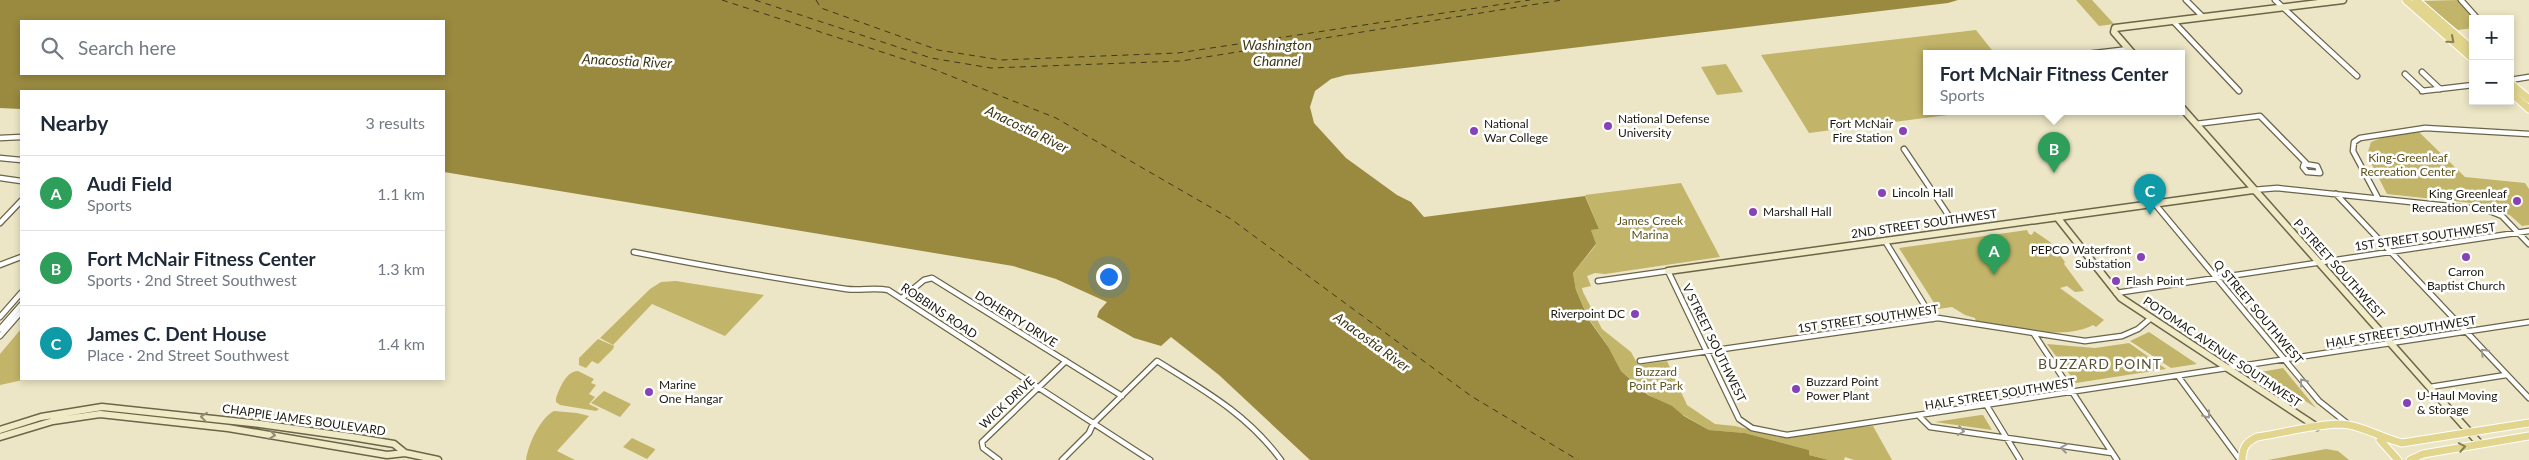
<!DOCTYPE html>
<meta charset="utf-8">
<style>
body{margin:0;font-family:Lato,sans-serif;background:#f6f6f7;color:#1f2937}
.controls{position:absolute;right:15px;top:15px;display:grid;overflow:hidden;border-radius:0px;box-shadow:0 2px 8px #0003}
.controls button{width:45px;height:45px;display:grid;place-items:center;padding:0;border:0;border-bottom:1px solid #e0e1e3;background:#fff;color:#1f2937;font:25px sans-serif}
.you{position:absolute;left:1108px;top:276px;width:18px;height:18px;margin:-12px;border:4px solid #fff;border-radius:50%;background:#1a73e8;box-shadow:0 0 0 8px #1a73e833}
.badge{display:grid;place-items:center;width:32px;height:32px;border-radius:50%;background:#7c3aed;color:#fff;font-size:16px;font-weight:700}
.pin{position:absolute;translate:-50% -41px;filter:drop-shadow(0 1px 2px #0008)}
.pin::after{content:'';position:absolute;top:26px;width:18px;height:15px;background:inherit;clip-path:polygon(0 0,100% 0,50% 100%)}
.popup{position:absolute;left:1923px;top:50px;width:262px;height:65px;box-sizing:border-box;display:grid;place-content:center;border-radius:0px;background:#fff;filter:drop-shadow(0 1px 4px #0005);font-size:16px;white-space:nowrap;color:#747a83}
.popup b{font-size:19px;color:#1f2937}
.popup::after{content:'';position:absolute;left:50%;top:100%;margin-left:-10px;border:10px solid transparent;border-top-color:#fff}
.list{margin:0;padding:0;list-style:none}
h2{display:flex;justify-content:space-between;align-items:center;height:65px;margin:0;padding:0 20px;font-size:21px}
h2 small{font-size:16px;font-weight:400;color:#747a83}
.list li{display:grid;grid-template-columns:32px 1fr auto;gap:15px;align-items:center;box-sizing:border-box;height:75px;padding:0 20px;border-top:1px solid #e0e1e3}
.list b{display:block;font-size:19px;white-space:nowrap}
.list p{margin:0;font-size:16px;white-space:nowrap;color:#747a83}
.list em{font-size:16px;font-style:normal;color:#747a83}
.icon{flex:none;width:28px;height:28px;fill:none;stroke:currentColor;stroke-width:2;stroke-linecap:round;stroke-linejoin:round}
.map{position:relative;flex:none;width:2529px;height:460px;overflow:hidden}
.search{position:absolute;background:#fff;box-shadow:0 2px 8px #0003;left:20px;top:20px;width:425px;height:55px;display:flex;align-items:center;gap:12px;box-sizing:border-box;padding:0 18px;border-radius:0px;color:#747a83;font-size:19px}
.panel{position:absolute;background:#fff;box-shadow:0 2px 8px #0003;left:20px;top:90px;width:425px;height:290px;border-radius:0px}
.map>svg:first-child{display:block}
</style>
<div class="map">
<svg width="2529" height="460" viewBox="0 0 2529 460">
<rect width="100%" height="100%" fill="#ece6c6"/>
<path fill="#c2b469" d="M2076 0H2092L2114 24 2099 26Z
M2459 0 2476 19H2473V28L2458 30 2422 1Z
M1976 30 1995 54H1926V112H1971L1809 133 1761 55Z
M1726 64 1743 92 1717 95 1701 67Z
M2419 132 2465 177 2525 183 2529 189V225L2522 226 2511 216 2490 205 2387 194 2367 155 2371 142 2384 137Z
M1681 183 1720 257 1605 274 1595 273 1587 276 1591 286 1582 288 1583 292 1602 329 1631 352 1638 365 1667 361 1687 405 1715 424 1735 426 1779 437H1791L1844 428 1873 426 1892 460H1854L1845 457 1844 460H1829L1809 455V450L1745 433 1709 430 1649 395 1621 371 1609 348 1589 319 1576 290 1573 273 1596 245 1591 230 1599 229 1585 195Z
M2027 230 2029 234 2032 235 2034 231 2050 242 2065 262 2064 264 2084 291 2075 292 2067 286 2060 288 2104 320 2096 327 2093 325C2073 336 2048 331 2028 333L2025 329 1988 324 1977 325 1975 318 1965 315 1952 307 1938 309 1899 248Z
M676 281 764 295 725 336 652 304 613 345 600 338 650 289 661 282Z
M21 329V379H27L0 385V354Z
M2149 332 2197 364 2171 368 2130 341Z
M598 339 614 346 613 349 598 364 592 361 586 368 579 365V358Z
M2129 343 2166 369 2076 383 2047 344 2095 348Z
M2283 368 2316 408 2261 372Z
M578 371 594 379 591 383 596 385 589 394 595 397 589 404 599 409 596 411 560 405 556 402V398C560 388 566 371 578 371Z
M604 391 631 404 620 417 591 403Z
M554 411 577 413 589 416 557 451 575 460H526C528 445 540 418 554 411Z
M1983 415 1992 430 1935 422 1981 415Z
M632 438 655 449V450L647 459 623 447Z
M2326 449 2338 451 2349 460H2268Z"/>
<path fill="#998a40" fill-rule="evenodd" d="M0 0H1958L1948 3 1346 75 1331 79 1315 91 1310 107 1314 123 1346 158 1397 195 1411 202 1424 217 1585 196 1599 229 1591 230 1596 244 1573 273 1576 290 1589 320 1609 348 1621 371 1648 395 1672 406 1684 416 1709 430 1745 433 1809 450V455L1829 460H1310L1219 375 1171 337 1161 346 1134 338 1097 317 1099 311 1107 302 1056 279 1013 266 444 172V91H21V109L0 108ZM21 21H444V74H21Z"/>
<g fill="none" stroke-linecap="round" stroke-linejoin="round">
<path stroke="#3f3817" stroke-width="1" stroke-dasharray="6 5" stroke-linecap="butt" d="M722 0 928 67 1056 118 1231 219 1471 396 1578 460
M755 0 931 58 991 68 1181 61 1562 0
M816 0 821 8 938 50 1001 60 1178 53 1530 0"/>
<defs>
<path id="street" d="M2186 0 2203 17
M2275 0 2357 76
M2461 0 2478 19
M2173 21 2239 91
M2086 54 2129 49
M2422 72 2440 89
M2405 74 2423 91
M2510 80 2529 77
M2422 91 2473 85
M2196 124 2260 116 2306 163
M0 138 21 137
M1904 149 1953 222
M0 158 21 160
M2304 164 2317 166 2320 173 2307 172 2303 167Z
M0 178 21 181
M2253 190 2277 188 2487 210 2502 216 2529 244
M2336 194 2529 398
M2378 198 2353 151 2354 142 2360 138 2425 128 2529 134
M2155 204 2319 401 2348 424
M0 223 21 201
M1885 241 1933 319
M634 252C704 266 775 278 846 289 860 291 874 287 888 290L1150 460
M0 265 21 257
M1598 281 1668 271 1739 419 1752 428 1787 435 2529 322
M2116 293 2529 231
M902 298 924 280 932 278 1122 396
M0 317 21 293
M0 329 21 305
M2034 334 2117 460
M0 336 21 312
M1640 361 1938 318 2085 341 2122 336 2138 329 2151 318
M2178 376 2240 460
M2430 387 2506 375
M1987 406 2020 460
M1919 416 1930 427 2112 453
M999 460 983 448 982 442 1066 361
M1062 460 1089 433 1093 424 1157 361C1205 391 1247 414 1281 460"/>
<path id="secondary" d="M2133 54 2114 32 2115 28 2343 0
M2182 108 2480 444
M2057 217 2121 298 2317 427
M1668 271 2253 190
M0 430 41 417 102 407 260 424 352 437 394 444 405 453
M0 437 53 421 100 414 228 428 387 455 405 453 438 460"/>
<path id="primary" d="M2406 0 2473 59
M2416 0 2473 50
M2510 83 2529 99
M2510 92 2529 109
M2380 440 2398 460
M2242 460C2243 447 2245 443 2257 437 2283 433 2312 425 2338 424 2360 424 2381 438 2402 443L2529 423
M2410 460 2423 454 2529 436"/>
</defs>
<use href="#street" stroke="#6b6549" stroke-width="7"/>
<use href="#secondary" stroke="#6b6549" stroke-width="9"/>
<use href="#primary" stroke="#fff" stroke-width="9"/>
<use href="#street" stroke="#fff" stroke-width="4.5"/>
<use href="#secondary" stroke="#f1eac6" stroke-width="6"/>
<use href="#primary" stroke="#e2d58e" stroke-width="7"/>
</g>
<defs><path id="oneway-chevron" d="M-2-3.5L2.5 0L-2 3.5" fill="none" stroke-width="1.6" stroke-linecap="round" stroke-linejoin="round" transform="scale(1.25)"/></defs>
<g stroke="#898154">
<use href="#oneway-chevron" transform="translate(2451 40) rotate(41)"/>
<use href="#oneway-chevron" transform="translate(2462 447) rotate(-10)"/>
</g>
<g stroke="#999893">
<use href="#oneway-chevron" transform="translate(2484 352) rotate(-134)"/>
<use href="#oneway-chevron" transform="translate(2303 382) rotate(-129)"/>
<use href="#oneway-chevron" transform="translate(2207 415) rotate(53)"/>
<use href="#oneway-chevron" transform="translate(1961 431) rotate(9)"/>
<use href="#oneway-chevron" transform="translate(2064 448) rotate(-172)"/>
</g>
<g stroke="#918c73">
<use href="#oneway-chevron" transform="translate(204 417) rotate(-174)"/>
<use href="#oneway-chevron" transform="translate(272 435) rotate(9)"/>
</g>
<g fill="#8642b6" stroke="#fff" stroke-width="2">
<circle cx="1608" cy="126" r="5"/>
<circle cx="1474" cy="131" r="5"/>
<circle cx="1903" cy="131" r="5"/>
<circle cx="1882" cy="193" r="5"/>
<circle cx="2517" cy="201" r="5"/>
<circle cx="1753" cy="212" r="5"/>
<circle cx="2141" cy="257" r="5"/>
<circle cx="2466" cy="257" r="5"/>
<circle cx="2116" cy="281" r="5"/>
<circle cx="1635" cy="314" r="5"/>
<circle cx="1796" cy="389" r="5"/>
<circle cx="649" cy="392" r="5"/>
<circle cx="2407" cy="403" r="5"/>
</g>
<g text-anchor="middle" stroke-width="5" stroke-linejoin="round" paint-order="stroke">
<g font-size="12" fill="#1c1a0e" stroke="#fff" text-anchor="start">
<text x="1618" y="123">National Defense<tspan x="1618" dy="14">University</tspan></text>
<text x="1484" y="128">National<tspan x="1484" dy="14">War College</tspan></text>
<text x="1893" y="128" text-anchor="end">Fort McNair<tspan x="1893" dy="14">Fire Station</tspan></text>
<text x="1892" y="197">Lincoln Hall</text>
<text x="2507" y="198" text-anchor="end">King Greenleaf<tspan x="2507" dy="14">Recreation Center</tspan></text>
<text x="1763" y="216">Marshall Hall</text>
<text x="2131" y="254" text-anchor="end">PEPCO Waterfront<tspan x="2131" dy="14">Substation</tspan></text>
<text x="2466" y="276" text-anchor="middle">Carron<tspan x="2466" dy="14">Baptist Church</tspan></text>
<text x="2126" y="285">Flash Point</text>
<text x="1625" y="318" text-anchor="end">Riverpoint DC</text>
<text x="1806" y="386">Buzzard Point<tspan x="1806" dy="14">Power Plant</tspan></text>
<text x="659" y="389">Marine<tspan x="659" dy="14">One Hangar</tspan></text>
<text x="2417" y="400">U-Haul Moving<tspan x="2417" dy="14">&amp; Storage</tspan></text>
</g>
<g font-size="12" fill="#5e541c" stroke="#fff">
<text x="2408" y="162">King-Greenleaf<tspan x="2408" dy="14">Recreation Center</tspan></text>
<text x="1650" y="225">James Creek<tspan x="1650" dy="14">Marina</tspan></text>
<text x="1656" y="376">Buzzard<tspan x="1656" dy="14">Point Park</tspan></text>
</g>
<g font-size="12" fill="#1c1a0e" stroke="#fff">
<text transform="translate(1924 224) rotate(-8)" y="4">2ND STREET SOUTHWEST</text>
<text transform="translate(2425 237) rotate(-8)" y="4">1ST STREET SOUTHWEST</text>
<text transform="translate(2339 269) rotate(48)" y="4">P STREET SOUTHWEST</text>
<text transform="translate(939 311) rotate(34)" y="4">ROBBINS ROAD</text>
<text transform="translate(2258 312) rotate(50)" y="4">Q STREET SOUTHWEST</text>
<text transform="translate(1016 319) rotate(32)" y="4">DOHERTY DRIVE</text>
<text transform="translate(1868 319) rotate(-8)" y="4">1ST STREET SOUTHWEST</text>
<text transform="translate(2401 332) rotate(-9)" y="4">HALF STREET SOUTHWEST</text>
<text transform="translate(1714 343) rotate(64)" y="4">V STREET SOUTHWEST</text>
<text transform="translate(2222 352) rotate(34)" y="4">POTOMAC AVENUE SOUTHWEST</text>
<text transform="translate(2000 394) rotate(-9)" y="4">HALF STREET SOUTHWEST</text>
<text transform="translate(1007 403) rotate(-43)" y="4">WICK DRIVE</text>
<text transform="translate(304 420) rotate(8)" y="4">CHAPPIE JAMES BOULEVARD</text>
</g>
<g font-size="14" font-style="italic" fill="#3f3817" stroke="#fff">
<text x="1277" y="50">Washington<tspan x="1277" dy="16">Channel</tspan></text>
<text transform="translate(627 61) rotate(3)" y="5">Anacostia River</text>
<text transform="translate(1027 129) rotate(26)" y="5">Anacostia River</text>
<text transform="translate(1372 342) rotate(36)" y="5">Anacostia River</text>
</g>
<g font-size="14" letter-spacing="1" fill="#585337" stroke="#fff">
<text x="2100" y="369">BUZZARD POINT</text>
</g>
</g>
</svg>
<div class="controls">
<button>+</button>
<button>−</button>
</div>
<div class="you"></div>
<div class="pin badge" style="left:1994px;top:275px;background:#2e9e5b">A</div>
<div class="pin badge" style="left:2054px;top:173px;background:#2e9e5b">B</div>
<div class="popup"><b>Fort McNair Fitness Center</b>Sports</div>
<div class="pin badge" style="left:2150px;top:215px;background:#0f9aa8">C</div>
<div class="search"><svg class="icon" aria-label="search" viewBox="0 0 24 24"><circle cx="10" cy="10" r="6"/><path d="M15 15l6 6"/></svg>Search here</div>
<section class="panel">
<h2>Nearby<small>3 results</small></h2>
<ul class="list">
<li><span class="badge" style="background:#2e9e5b">A</span><div><b>Audi Field</b><p>Sports</p></div><em>1.1 km</em></li>
<li><span class="badge" style="background:#2e9e5b">B</span><div><b>Fort McNair Fitness Center</b><p>Sports · 2nd Street Southwest</p></div><em>1.3 km</em></li>
<li><span class="badge" style="background:#0f9aa8">C</span><div><b>James C. Dent House</b><p>Place · 2nd Street Southwest</p></div><em>1.4 km</em></li>
</ul>
</section>
</div>
